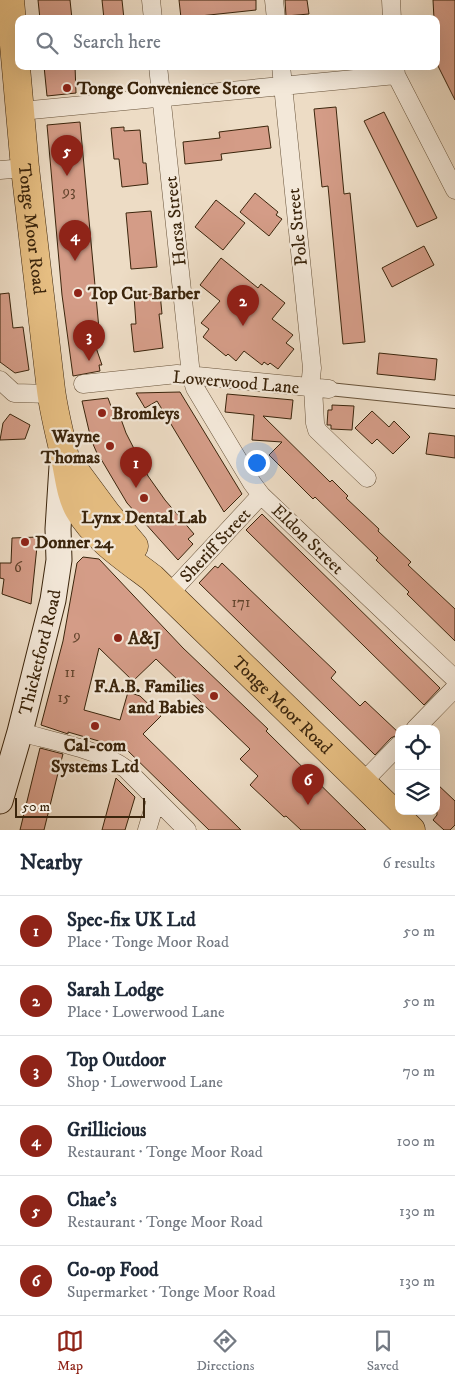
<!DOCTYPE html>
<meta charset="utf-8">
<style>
body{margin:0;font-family:"IM FELL DW Pica",serif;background:#f2f2f3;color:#1f2937}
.controls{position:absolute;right:15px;bottom:15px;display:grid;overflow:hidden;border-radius:10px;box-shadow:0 5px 20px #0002}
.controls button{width:45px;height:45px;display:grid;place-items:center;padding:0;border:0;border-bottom:1px solid #e0e1e3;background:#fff;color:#1f2937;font:25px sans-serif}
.scale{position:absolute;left:15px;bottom:12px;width:130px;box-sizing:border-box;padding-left:5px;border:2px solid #3b250c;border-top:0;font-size:14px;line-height:18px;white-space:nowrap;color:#3b250c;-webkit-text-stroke:4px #f3e8d9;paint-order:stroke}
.you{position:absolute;left:256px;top:462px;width:18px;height:18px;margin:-12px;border:4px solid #fff;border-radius:50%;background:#1a73e8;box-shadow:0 0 0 8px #1a73e833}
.badge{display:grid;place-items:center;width:32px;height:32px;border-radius:50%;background:#8f2418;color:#fff;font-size:16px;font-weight:700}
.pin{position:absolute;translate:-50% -41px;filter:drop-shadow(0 1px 2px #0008)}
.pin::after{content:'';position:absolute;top:26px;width:18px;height:15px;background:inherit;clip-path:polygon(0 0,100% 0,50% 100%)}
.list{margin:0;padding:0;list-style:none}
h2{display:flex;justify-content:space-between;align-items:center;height:65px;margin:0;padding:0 20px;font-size:21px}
h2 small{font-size:16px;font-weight:400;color:#747a83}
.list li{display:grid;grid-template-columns:32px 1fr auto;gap:15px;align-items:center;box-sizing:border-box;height:70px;padding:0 20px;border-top:1px solid #e0e1e3}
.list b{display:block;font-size:19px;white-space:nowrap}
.list p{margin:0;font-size:16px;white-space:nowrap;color:#747a83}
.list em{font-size:16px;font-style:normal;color:#747a83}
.icon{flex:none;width:28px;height:28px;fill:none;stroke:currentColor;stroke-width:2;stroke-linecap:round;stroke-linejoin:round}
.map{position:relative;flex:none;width:455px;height:830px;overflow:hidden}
.search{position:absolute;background:#fff;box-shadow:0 5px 20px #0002;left:15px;right:15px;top:15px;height:55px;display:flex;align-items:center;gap:12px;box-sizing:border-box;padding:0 18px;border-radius:10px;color:#747a83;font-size:19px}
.sheet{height:485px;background:#fff}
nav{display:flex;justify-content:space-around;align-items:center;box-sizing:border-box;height:70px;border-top:1px solid #e0e1e3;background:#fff;font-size:14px;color:#747a83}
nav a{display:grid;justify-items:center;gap:2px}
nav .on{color:#8f2418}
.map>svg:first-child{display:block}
</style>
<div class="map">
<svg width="455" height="830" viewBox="0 0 455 830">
<rect width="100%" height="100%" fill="#eddcc5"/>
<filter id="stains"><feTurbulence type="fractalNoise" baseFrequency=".004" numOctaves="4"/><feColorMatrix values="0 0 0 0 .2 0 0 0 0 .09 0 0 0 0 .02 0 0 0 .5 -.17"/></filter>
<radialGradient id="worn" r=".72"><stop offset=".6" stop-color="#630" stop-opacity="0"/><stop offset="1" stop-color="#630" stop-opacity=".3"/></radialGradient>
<path fill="#d49c87" stroke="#3b250c" d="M38 0H70L72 19H40Z
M102 0H122L124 19H104Z
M179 0H256V10L181 18Z
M285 0H307L309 14 286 16Z
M433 0H455V100L436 62V19H434Z
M44 66H75L76 93 47 96Z
M336 107 344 194 350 193 365 342 343 344 328 186 322 187 314 109Z
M384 112 437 218 417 227 364 121Z
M80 122 99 329 91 333 102 365H99L100 371 73 376 62 295 47 125Z
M268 126 271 148 221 154 222 160 185 164 183 142 220 138 219 132Z
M124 127V131L140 130 143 163H146L148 184 122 187 119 159H114L111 128Z
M255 193 278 212 276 215 282 219 269 236 240 212Z
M216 200 245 223 223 250 195 227Z
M151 211 157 267 131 269 126 213Z
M424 246 434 265 392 287 382 268Z
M221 258 258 288 261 284 285 303 272 319 293 335 286 343 294 349 278 369 270 363 268 365 264 362 262 365 244 351 236 361 228 354 226 356 203 337 209 329 201 323 220 301 200 285Z
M9 293 13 328 23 327 29 370 15 373 0 362V294Z
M160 293 162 314H159L163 348 134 352 131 324H136L134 296Z
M379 353 437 359 435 380 377 374Z
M180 392 242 494 224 512 157 401 145 408 136 393Z
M227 394 293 400 291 419 263 416 330 482 332 480 348 496 346 498 379 529 378 531 411 562 408 565 455 609V641L407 594 409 592 376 560 378 558 315 497 313 499 269 455 282 442 252 440 254 415 225 412Z
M108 398 112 409 117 408 126 433 148 476 165 500 194 534 188 539 193 544 178 560 127 503 101 459 100 460 89 435H90L82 401Z
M332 405 354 406 352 430 331 429V425H327L328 410H332Z
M372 411 389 427 394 421 410 437 393 454 377 439 372 444 355 428Z
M10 414 30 425 25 439 0 440 3 423Z
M429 433 455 436V458L426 454Z
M262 514 440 688 424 705 246 530Z
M38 537 31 604 2 594 4 579 0 578V563H11L12 538Z
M83 557 99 559 183 648 268 729 266 731 366 830H301L286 816 284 817 250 785 258 776 240 759 250 749 156 659 133 681 99 648 84 710 120 720 128 692 140 696 161 716 143 734 241 830H209L126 749 68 732V734L41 725 63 641 77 563Z
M222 563 336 672 331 678 360 706 365 701 399 733 397 735 391 738 375 755 199 583 215 566 218 568Z
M40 748 63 754 59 769 44 830H20Z
M116 778 135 797 125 830H102Z
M436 783 455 801V825L450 830H444L433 820 437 815Z"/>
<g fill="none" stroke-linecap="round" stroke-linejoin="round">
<defs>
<path id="pedestrian" d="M329 389 455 402"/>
<path id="minor" d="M151 0 153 19
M274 0 276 19
M391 0 392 19
M158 66 191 375 195 388 252 483 261 495 455 679
M281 66 312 368 310 387
M395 66 396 75 455 190
M21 111 396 75
M0 170 25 168
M0 380 14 393 52 394
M83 384 177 374 329 389
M313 388 315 423 317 430 367 478
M169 594 261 495
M415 729 455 688
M20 732C51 741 102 750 126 769L187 830
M363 782 399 745
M147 830 156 800"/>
<g id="secondary">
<path id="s1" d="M0 801 20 732 53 600 59 560 58 529 62 466"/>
</g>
<g id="primary">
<path id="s2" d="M10 0 25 168 51 390C54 413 60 435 65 458 69 475 70 494 79 510 95 538 127 559 152 578L411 830"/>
<path d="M73 468 107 514 134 546"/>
</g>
</defs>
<use href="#pedestrian" stroke="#68533a" stroke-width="14"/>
<use href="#minor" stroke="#68533a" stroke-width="19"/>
<use href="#secondary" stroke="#3b250c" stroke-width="27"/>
<use href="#primary" stroke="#3b250c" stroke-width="29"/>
<use href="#pedestrian" stroke="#f3e8d9" stroke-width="12"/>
<use href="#minor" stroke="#f3e8d9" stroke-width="18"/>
<use href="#secondary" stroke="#f3e8d9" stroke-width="25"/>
<use href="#primary" stroke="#e6be82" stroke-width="28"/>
</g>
<g fill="#8f2418" stroke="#f3e8d9" stroke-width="2">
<circle cx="67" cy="88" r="5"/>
<circle cx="78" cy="293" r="5"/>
<circle cx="102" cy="413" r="5"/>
<circle cx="110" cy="446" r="5"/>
<circle cx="144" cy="498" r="5"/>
<circle cx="25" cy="542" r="5"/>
<circle cx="118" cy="638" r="5"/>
<circle cx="214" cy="696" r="5"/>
<circle cx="95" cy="726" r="5"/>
</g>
<g text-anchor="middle" stroke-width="4.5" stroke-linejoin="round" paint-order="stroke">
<g font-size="15" fill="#61432b">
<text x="69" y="196">93</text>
<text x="18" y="572">6</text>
<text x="241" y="607">171</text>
<text x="77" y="640">9</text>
<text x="70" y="677">11</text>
<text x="64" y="702">15</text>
</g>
<g font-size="18" font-weight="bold" fill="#3b250c" stroke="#f3e8d9" text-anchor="start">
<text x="77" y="94">Tonge Convenience Store</text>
<text x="88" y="299">Top Cut Barber</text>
<text x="112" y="419">Bromleys</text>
<text x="100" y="442" text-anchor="end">Wayne<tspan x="100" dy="21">Thomas</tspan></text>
<text x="144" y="523" text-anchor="middle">Lynx Dental Lab</text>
<text x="35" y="548">Donner 24</text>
<text x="128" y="644">A&amp;J</text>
<text x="204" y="692" text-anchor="end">F.A.B. Families<tspan x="204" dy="21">and Babies</tspan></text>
<text x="95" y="751" text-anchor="middle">Cal-com<tspan x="95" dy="21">Systems Ltd</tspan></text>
</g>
<g font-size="18" fill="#3b250c" stroke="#f3e8d9">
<text transform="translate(175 221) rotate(-96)" y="6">Horsa Street</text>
<text transform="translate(297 227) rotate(-96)" y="6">Pole Street</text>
<text dy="6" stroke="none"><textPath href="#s2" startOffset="230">Tonge Moor Road</textPath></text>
<text transform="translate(236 382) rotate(5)" y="6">Lowerwood Lane</text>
<text transform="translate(308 539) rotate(44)" y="6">Eldon Street</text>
<text transform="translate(215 545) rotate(-47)" y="6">Sheriff Street</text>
<text dy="6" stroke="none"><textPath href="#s1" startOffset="154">Thicketford Road</textPath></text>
<text dy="6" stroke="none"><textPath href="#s2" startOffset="798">Tonge Moor Road</textPath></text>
</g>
</g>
<rect width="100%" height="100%" filter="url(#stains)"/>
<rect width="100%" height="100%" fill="url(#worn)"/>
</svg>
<div class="controls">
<button><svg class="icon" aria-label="locate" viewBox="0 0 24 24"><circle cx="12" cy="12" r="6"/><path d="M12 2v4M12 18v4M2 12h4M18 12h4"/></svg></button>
<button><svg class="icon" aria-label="layers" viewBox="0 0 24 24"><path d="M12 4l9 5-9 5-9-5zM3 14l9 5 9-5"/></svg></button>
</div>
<div class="scale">50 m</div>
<div class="you"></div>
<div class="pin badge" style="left:136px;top:488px">1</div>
<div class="pin badge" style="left:243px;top:326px">2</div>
<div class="pin badge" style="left:89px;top:361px">3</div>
<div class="pin badge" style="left:75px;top:261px">4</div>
<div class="pin badge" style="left:67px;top:176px">5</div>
<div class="pin badge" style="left:308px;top:805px">6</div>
<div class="search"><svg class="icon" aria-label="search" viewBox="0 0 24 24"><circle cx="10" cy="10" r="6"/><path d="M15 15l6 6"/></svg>Search here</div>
</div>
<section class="sheet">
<h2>Nearby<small>6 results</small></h2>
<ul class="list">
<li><span class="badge">1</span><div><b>Spec-fix UK Ltd</b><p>Place · Tonge Moor Road</p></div><em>50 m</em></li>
<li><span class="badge">2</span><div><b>Sarah Lodge</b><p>Place · Lowerwood Lane</p></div><em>50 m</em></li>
<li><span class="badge">3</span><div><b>Top Outdoor</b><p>Shop · Lowerwood Lane</p></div><em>70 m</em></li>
<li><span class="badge">4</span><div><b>Grillicious</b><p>Restaurant · Tonge Moor Road</p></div><em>100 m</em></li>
<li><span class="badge">5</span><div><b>Chae's</b><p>Restaurant · Tonge Moor Road</p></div><em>130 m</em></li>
<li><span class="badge">6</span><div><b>Co-op Food</b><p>Supermarket · Tonge Moor Road</p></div><em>130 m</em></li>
</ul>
</section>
<nav>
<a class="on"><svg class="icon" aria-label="map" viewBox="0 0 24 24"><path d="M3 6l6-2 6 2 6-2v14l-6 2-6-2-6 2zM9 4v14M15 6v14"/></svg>Map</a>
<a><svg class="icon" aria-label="directions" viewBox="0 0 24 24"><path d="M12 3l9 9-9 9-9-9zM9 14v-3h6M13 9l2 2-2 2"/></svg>Directions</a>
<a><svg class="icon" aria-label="saved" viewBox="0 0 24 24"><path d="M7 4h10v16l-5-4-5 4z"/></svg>Saved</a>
</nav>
